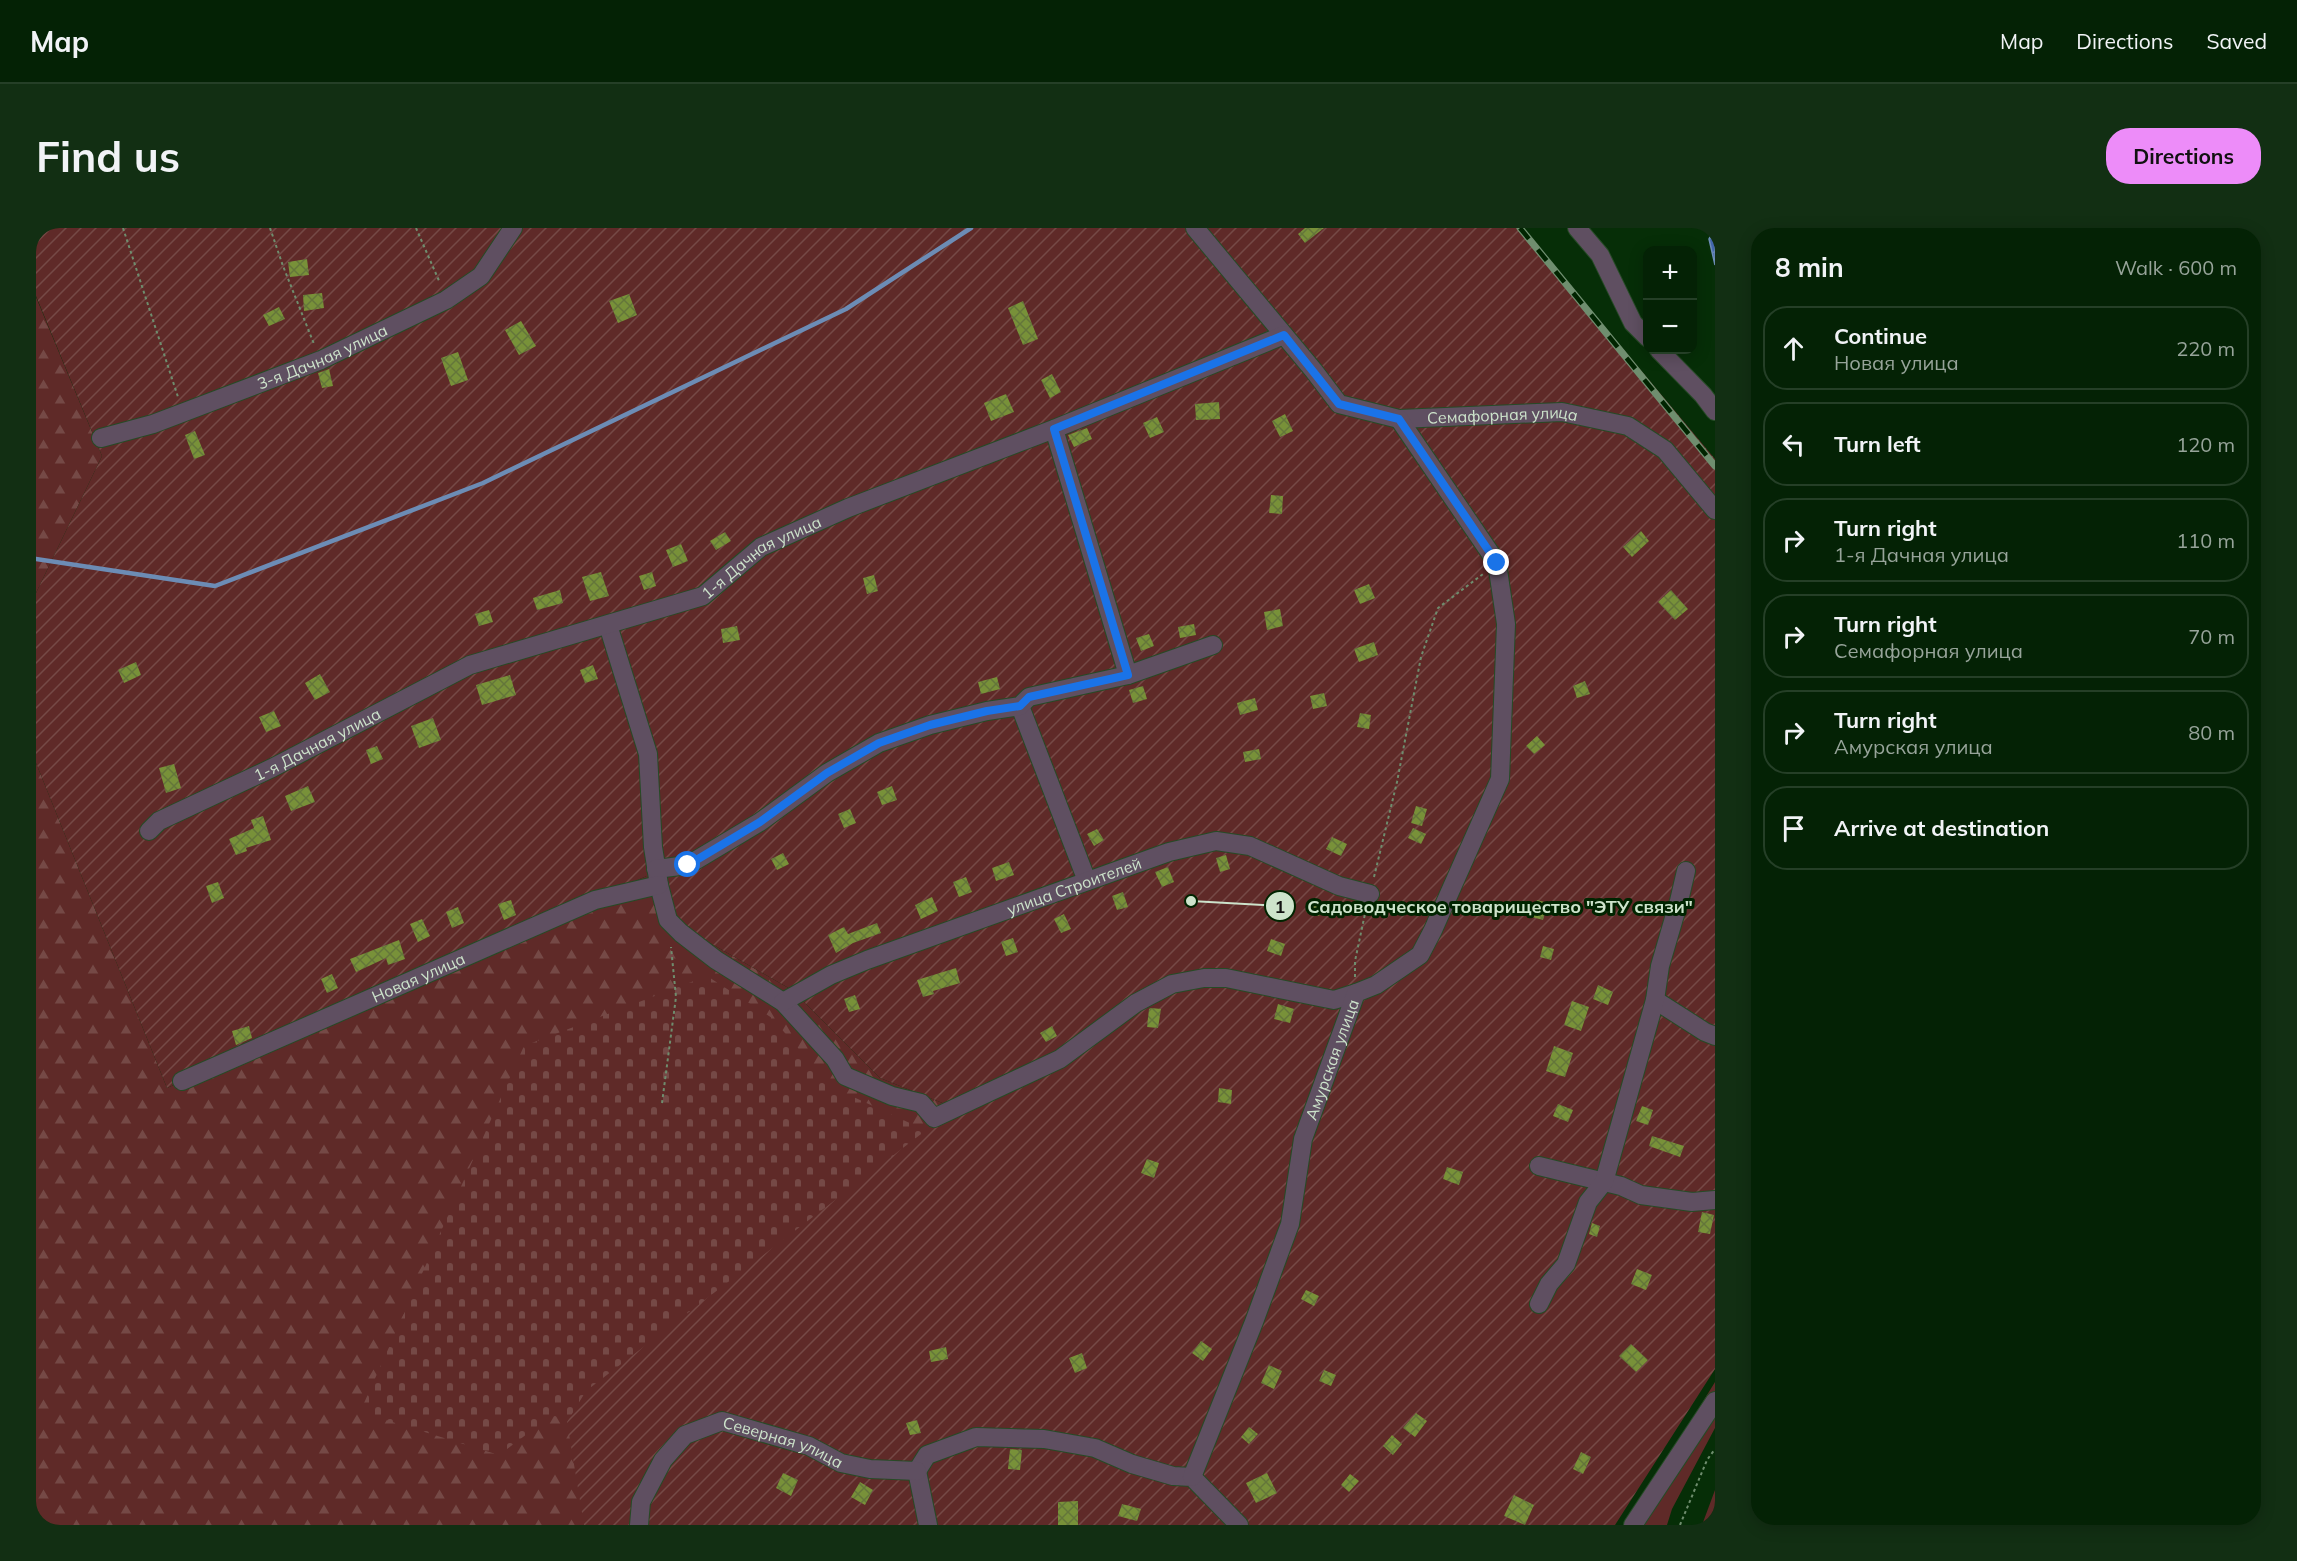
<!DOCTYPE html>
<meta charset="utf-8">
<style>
body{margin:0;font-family:Mulish,sans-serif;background:#122f13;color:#f1f3f6}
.controls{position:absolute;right:18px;top:18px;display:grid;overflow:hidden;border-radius:12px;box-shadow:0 3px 15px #0003}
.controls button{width:54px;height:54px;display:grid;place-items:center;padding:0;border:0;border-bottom:2px solid #253f27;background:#042205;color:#f1f3f6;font:30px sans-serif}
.stop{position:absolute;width:18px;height:18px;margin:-14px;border:4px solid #1a73e8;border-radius:50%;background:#fff}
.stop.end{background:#1a73e8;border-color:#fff;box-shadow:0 2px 6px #0008}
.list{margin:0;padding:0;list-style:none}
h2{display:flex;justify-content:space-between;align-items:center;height:78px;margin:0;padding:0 24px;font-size:26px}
h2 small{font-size:20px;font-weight:400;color:#97a49a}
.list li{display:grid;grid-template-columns:39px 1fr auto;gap:18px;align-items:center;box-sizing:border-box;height:84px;margin:0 12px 12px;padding:0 12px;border:2px solid #253f27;border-radius:24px}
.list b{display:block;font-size:22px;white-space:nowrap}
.list p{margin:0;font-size:20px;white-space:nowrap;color:#97a49a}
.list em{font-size:20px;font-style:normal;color:#97a49a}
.icon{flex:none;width:33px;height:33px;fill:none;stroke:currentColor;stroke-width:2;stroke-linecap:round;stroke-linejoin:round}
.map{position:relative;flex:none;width:1679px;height:1297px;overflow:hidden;border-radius:24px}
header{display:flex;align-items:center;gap:36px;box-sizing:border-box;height:84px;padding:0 30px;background:#042205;border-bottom:2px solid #253f27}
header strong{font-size:28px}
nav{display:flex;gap:33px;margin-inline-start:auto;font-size:21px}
.intro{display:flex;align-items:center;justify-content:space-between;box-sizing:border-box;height:144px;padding:0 36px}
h1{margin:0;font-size:42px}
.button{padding:15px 27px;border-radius:24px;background:#ed8cf9;color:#111;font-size:21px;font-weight:700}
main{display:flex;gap:36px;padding:0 36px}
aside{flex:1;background:#042205;border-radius:24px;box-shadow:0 3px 15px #0003}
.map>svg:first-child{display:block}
</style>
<header>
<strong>Map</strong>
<nav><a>Map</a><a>Directions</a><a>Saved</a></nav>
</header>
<div class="intro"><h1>Find us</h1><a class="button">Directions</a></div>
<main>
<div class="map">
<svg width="1679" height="1297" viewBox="0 0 1679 1297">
<defs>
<pattern id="forest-firs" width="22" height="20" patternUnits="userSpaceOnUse" patternTransform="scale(1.5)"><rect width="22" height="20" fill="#5f2a28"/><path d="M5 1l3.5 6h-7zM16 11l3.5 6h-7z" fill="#754946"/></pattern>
<pattern id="cemetery-stones" width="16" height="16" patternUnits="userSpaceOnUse" patternTransform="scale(1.5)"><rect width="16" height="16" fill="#5f2a28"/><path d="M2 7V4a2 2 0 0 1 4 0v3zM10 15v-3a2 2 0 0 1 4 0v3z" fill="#754946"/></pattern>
<pattern id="garden-furrows" width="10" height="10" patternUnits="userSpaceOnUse" patternTransform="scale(1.5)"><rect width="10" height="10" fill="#5f2a28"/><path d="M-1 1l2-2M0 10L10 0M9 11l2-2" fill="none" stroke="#754946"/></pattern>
<pattern id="water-waves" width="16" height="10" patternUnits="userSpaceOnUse" patternTransform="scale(1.5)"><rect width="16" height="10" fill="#4366ac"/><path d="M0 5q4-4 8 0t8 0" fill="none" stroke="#6683b9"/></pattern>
<pattern id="building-cross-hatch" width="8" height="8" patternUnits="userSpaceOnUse" patternTransform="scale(1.5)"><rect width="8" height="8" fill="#789139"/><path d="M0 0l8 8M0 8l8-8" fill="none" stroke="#64763a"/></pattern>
</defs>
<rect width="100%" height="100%" fill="#062e07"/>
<path fill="#5f2a28" d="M1679 1154V1200L1636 1281 1631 1297H1591Z
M1679 1262V1297H1666Z"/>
<path fill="url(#forest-firs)" d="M0 69 66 228 0 365Z
M0 535 131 860 613 647 648 700 756 762 844 850 919 880 615 1297H0Z"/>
<path fill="url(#cemetery-stones)" d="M671 748 736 790 785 847V854L891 903 581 1191 515 1188 463 1227 324 1184 488 818Z"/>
<path fill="url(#garden-furrows)" d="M0 0H1486L1679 231V1141L1579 1297H548L531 1194 550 1163 919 880 844 850 756 762 648 700 613 647 131 860 0 535V365L66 228 0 68Z"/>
<path fill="url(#water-waves)" stroke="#6c8cb5" stroke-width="1.5" d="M1678 0H1679V37L1673 11Z"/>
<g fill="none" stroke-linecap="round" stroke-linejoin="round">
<path stroke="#6c8cb5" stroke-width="4.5" d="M0 331 179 358 447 255 810 81 935 0"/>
</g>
<path fill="url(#building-cross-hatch)" d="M1269 0H1288L1269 15 1262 6Z
M271 31 273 47 254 49 252 34Z
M286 65 288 80 268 83 267 67Z
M593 66 601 87 582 95 573 73Z
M987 73 1002 111 987 117 972 80Z
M243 79 249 91 233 98 227 87Z
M485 93 500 118 483 127 469 102Z
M422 124 432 152 415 158 405 130Z
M293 141 297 158 286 160 282 145Z
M1016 146 1025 164 1014 170 1005 152Z
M970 166 978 184 955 193 948 175Z
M1183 174 1184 191 1160 192 1159 176Z
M1249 186 1257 203 1244 209 1236 193Z
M1121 189 1128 204 1114 210 1107 195Z
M1051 200 1056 211 1038 219 1032 207Z
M159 203 169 227 158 231 149 207Z
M1235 267 1247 268 1246 286 1233 285Z
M1605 303 1613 313 1596 329 1587 319Z
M689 304 695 313 680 322 674 313Z
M645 316 652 333 637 339 630 322Z
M565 344 573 368 554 373 546 349Z
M616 344 620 358 608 362 603 348Z
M838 347 842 363 831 366 827 350Z
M1333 356 1339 370 1324 376 1318 362Z
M524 362 527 375 501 382 497 370Z
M1635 362 1652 381 1639 392 1622 374Z
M1244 381 1247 398 1231 402 1228 384Z
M453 382 457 394 443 398 439 386Z
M1158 396 1160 407 1144 410 1142 399Z
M701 398 704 412 687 415 685 401Z
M1113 406 1118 418 1105 423 1100 410Z
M1338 414 1342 427 1323 434 1318 421Z
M100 434 105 447 88 455 82 442Z
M557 437 562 451 549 455 544 442Z
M284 446 294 464 279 472 269 455Z
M474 447 480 467 446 477 440 457Z
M961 449 964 461 945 466 942 454Z
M1549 453 1554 466 1541 470 1537 458Z
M1107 458 1111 471 1097 475 1093 462Z
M1288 465 1291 478 1277 481 1274 468Z
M1219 470 1222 482 1204 487 1201 475Z
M238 483 245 498 230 504 223 489Z
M1324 485 1335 487 1333 501 1321 499Z
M397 490 405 512 383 520 375 498Z
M1501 508 1509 517 1498 526 1490 518Z
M341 518 347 531 335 536 330 522Z
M1223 521 1225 531 1209 534 1207 524Z
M138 536 145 560 130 565 123 540Z
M272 558 279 574 255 583 249 568Z
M856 558 861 572 846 577 841 564Z
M1380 578 1391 581 1386 598 1375 595Z
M814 581 820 595 808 600 802 586Z
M227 588 235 612 210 620 211 623 200 627 193 611 218 600 215 592Z
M1377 600 1390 606 1385 616 1372 610Z
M1061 601 1068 612 1058 618 1051 606Z
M1296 609 1311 616 1305 628 1290 621Z
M747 625 753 636 741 642 735 631Z
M1190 627 1194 641 1184 644 1180 630Z
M973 634 978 647 960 653 956 640Z
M1132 639 1138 654 1126 659 1119 644Z
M930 649 936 664 923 669 917 654Z
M182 654 188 670 176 675 170 658Z
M1087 664 1092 679 1081 682 1076 668Z
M896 669 902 683 885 691 879 677Z
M1274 671 1288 676 1283 688 1270 684Z
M475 672 480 687 468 692 462 676Z
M1501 672 1512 675 1507 692 1496 689Z
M422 679 428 695 416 700 410 684Z
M1028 686 1035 701 1025 705 1018 691Z
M386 691 394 708 382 714 374 696Z
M841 695 845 705 817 715 800 725 792 707 808 699 812 706Z
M977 710 982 724 970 728 965 714Z
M1235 711 1249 716 1245 728 1231 723Z
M363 712 369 731 352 737 350 730 320 744 314 731Z
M1507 718 1518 721 1515 732 1504 729Z
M920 740 924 755 897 763 898 766 887 769 881 752Z
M296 746 302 760 291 765 285 751Z
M1562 757 1577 764 1572 777 1557 771Z
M819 767 824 781 813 784 808 771Z
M1536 773 1553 779 1545 803 1528 797Z
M1242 776 1258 781 1254 795 1238 791Z
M1115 780 1125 781 1122 800 1111 799 1113 781Z
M213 798 216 810 200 817 196 803Z
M1016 798 1021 808 1010 814 1004 805Z
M1518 818 1537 825 1529 849 1510 843Z
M1183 860 1196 862 1195 876 1182 874Z
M1522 876 1537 882 1532 894 1517 888Z
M1606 878 1617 882 1612 897 1600 893Z
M1616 908 1648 918 1644 929 1613 918Z
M1111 931 1123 935 1118 950 1105 945Z
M1411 939 1427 944 1423 957 1407 951Z
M1666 984 1678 987 1674 1006 1662 1004Z
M1556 995 1564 998 1561 1009 1553 1006Z
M1601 1041 1616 1047 1610 1062 1595 1056Z
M1270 1062 1283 1068 1278 1078 1265 1071Z
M1165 1113 1176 1121 1167 1133 1156 1125Z
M1595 1116 1612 1132 1600 1144 1583 1128Z
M910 1119 912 1131 895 1134 893 1123Z
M1046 1125 1051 1140 1039 1145 1033 1130Z
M1233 1137 1246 1143 1238 1161 1225 1155Z
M1288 1142 1300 1147 1295 1158 1283 1153Z
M1380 1185 1391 1193 1379 1209 1367 1200Z
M881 1192 885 1205 874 1207 870 1195Z
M1213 1199 1222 1206 1213 1216 1205 1209Z
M1356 1207 1366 1216 1357 1227 1347 1218Z
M974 1221 986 1222 984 1242 972 1241Z
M1545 1224 1555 1229 1547 1246 1537 1241Z
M747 1245 762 1252 755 1268 740 1260Z
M1231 1245 1241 1265 1220 1275 1210 1255Z
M1314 1246 1323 1253 1313 1264 1305 1257Z
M824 1254 837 1262 829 1277 815 1269Z
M1478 1267 1498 1277 1489 1297 1468 1288Z
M1042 1273V1297H1022V1274Z
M1086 1276 1105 1281 1101 1293 1082 1288Z"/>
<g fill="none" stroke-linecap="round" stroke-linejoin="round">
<defs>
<g id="minor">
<path id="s1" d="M1159 0 1278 143 1303 176 1363 191 1526 184 1592 198 1629 222 1679 282"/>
<path d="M1541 0 1564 27 1597 95 1612 110"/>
<path d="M1623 122 1667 167 1679 183"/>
<path d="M1018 201 1092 447"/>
<path id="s2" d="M65 210 117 196 285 132 410 72 445 48 477 0"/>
<path d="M572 397 612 526 617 619 623 657 632 692 645 705 680 732 747 774 799 831 809 848 856 868 885 875 898 890 1024 831 1100 775 1136 756 1168 750H1190L1298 772 1320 765"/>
<path d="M984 478 1051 653"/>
<path id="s3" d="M113 603 123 593 236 540 434 437 667 368 725 319 812 280 1018 201 1248 107"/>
<path d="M620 641 652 637 724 594 791 545 843 515 894 497 951 483 984 478 993 469 1092 447 1177 417"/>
<path d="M1619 772 1669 804 1679 808"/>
<path id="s4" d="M747 774 795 747 831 732 1133 624 1180 613 1214 618 1303 658 1334 666"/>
<path id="s5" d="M146 853 559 672 623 657"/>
<path d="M1503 938 1585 958 1605 967 1656 974 1679 972"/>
<path d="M1503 1076 1513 1056 1530 1036 1552 974 1568 954 1619 772 1624 738 1643 673 1650 643"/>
<path d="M881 1243 891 1227 940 1209 1008 1211 1059 1220 1096 1236 1137 1248 1156 1249 1203 1297"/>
<path d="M881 1243 892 1297"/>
<path id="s6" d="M1156 1249 1218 1094 1254 996 1267 911 1320 765 1340 757 1384 727 1397 702 1464 551 1470 396 1461 335 1363 191"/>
<path id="s7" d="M603 1297 605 1274 627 1232 649 1207 686 1193 773 1218 805 1235 834 1241 881 1243"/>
<path d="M1597 1297 1679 1173"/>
</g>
</defs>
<use href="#minor" stroke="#264b26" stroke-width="20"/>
<path stroke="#6f8d6e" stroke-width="2" stroke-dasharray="3 3" stroke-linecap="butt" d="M87 0 142 169
M234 0 247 38 278 116
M380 0 404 55
M1338 649 1361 554 1385 429 1402 380 1447 346
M1319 749V733L1330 681
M626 875 640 769 635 719
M1644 1297 1671 1232 1679 1221"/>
<use href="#minor" stroke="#5f4f61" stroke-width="18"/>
<defs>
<path id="rail" d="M1484 0 1679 238"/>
</defs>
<use href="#rail" stroke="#6f8e6f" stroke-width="7"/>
<use href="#rail" stroke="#002400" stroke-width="4.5" stroke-dasharray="14" stroke-linecap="butt"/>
</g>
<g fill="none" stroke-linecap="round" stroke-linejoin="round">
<path stroke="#1a73e8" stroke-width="8" d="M652 637 724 594 791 545 843 515 894 497 951 483 984 478 993 469 1092 447 1018 201 1248 107 1303 176 1363 191 1461 335"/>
</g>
<g text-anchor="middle" stroke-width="6" stroke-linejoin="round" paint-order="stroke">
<g font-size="16" fill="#cde3cb" stroke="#002400">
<text dy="6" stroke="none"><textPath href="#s2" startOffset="236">3-я Дачная улица</textPath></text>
<text dy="6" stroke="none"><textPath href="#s1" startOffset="393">Семафорная улица</textPath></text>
<text dy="6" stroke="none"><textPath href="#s3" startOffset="676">1-я Дачная улица</textPath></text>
<text dy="6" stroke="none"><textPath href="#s3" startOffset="190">1-я Дачная улица</textPath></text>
<text dy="6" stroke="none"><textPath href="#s4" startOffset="314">улица Строителей</textPath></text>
<text dy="6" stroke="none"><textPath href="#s5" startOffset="258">Новая улица</textPath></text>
<text dy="6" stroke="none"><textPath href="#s6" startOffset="442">Амурская улица</textPath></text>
<text dy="6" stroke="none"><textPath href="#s7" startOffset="208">Северная улица</textPath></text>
</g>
</g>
<path fill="none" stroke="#cde3cb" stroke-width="2" d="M1155 673L1244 678"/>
<g fill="#cde3cb" stroke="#002400" stroke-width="2">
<circle cx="1155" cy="673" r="6"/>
<circle cx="1244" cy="678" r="15"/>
</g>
<g font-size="18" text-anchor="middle" font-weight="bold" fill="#111">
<text x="1244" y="685">1</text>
</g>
<g font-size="18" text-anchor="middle" font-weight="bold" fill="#cde3cb" stroke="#002400" stroke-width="6" stroke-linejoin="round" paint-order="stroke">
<text x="1464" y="685">Садоводческое товарищество "ЭТУ связи"</text>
</g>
</svg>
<div class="controls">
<button>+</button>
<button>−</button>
</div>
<div class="stop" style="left:652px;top:637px"></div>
<div class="stop end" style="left:1461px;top:335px"></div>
</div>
<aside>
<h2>8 min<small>Walk · 600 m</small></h2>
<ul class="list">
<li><svg class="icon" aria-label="ahead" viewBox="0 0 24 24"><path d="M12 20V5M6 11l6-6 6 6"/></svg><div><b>Continue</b><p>Новая улица</p></div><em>220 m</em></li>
<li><svg class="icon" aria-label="left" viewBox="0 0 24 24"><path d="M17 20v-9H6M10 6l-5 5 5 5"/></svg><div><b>Turn left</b></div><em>120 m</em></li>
<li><svg class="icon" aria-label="right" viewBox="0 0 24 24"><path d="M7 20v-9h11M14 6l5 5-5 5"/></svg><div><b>Turn right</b><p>1-я Дачная улица</p></div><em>110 m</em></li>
<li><svg class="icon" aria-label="right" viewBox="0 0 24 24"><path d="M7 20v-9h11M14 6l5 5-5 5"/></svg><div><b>Turn right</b><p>Семафорная улица</p></div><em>70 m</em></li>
<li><svg class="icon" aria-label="right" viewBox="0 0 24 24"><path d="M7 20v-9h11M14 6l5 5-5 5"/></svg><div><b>Turn right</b><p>Амурская улица</p></div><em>80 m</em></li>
<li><svg class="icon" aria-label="arrive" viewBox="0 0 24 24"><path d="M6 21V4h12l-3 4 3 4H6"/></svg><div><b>Arrive at destination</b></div></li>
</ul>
</aside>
</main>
